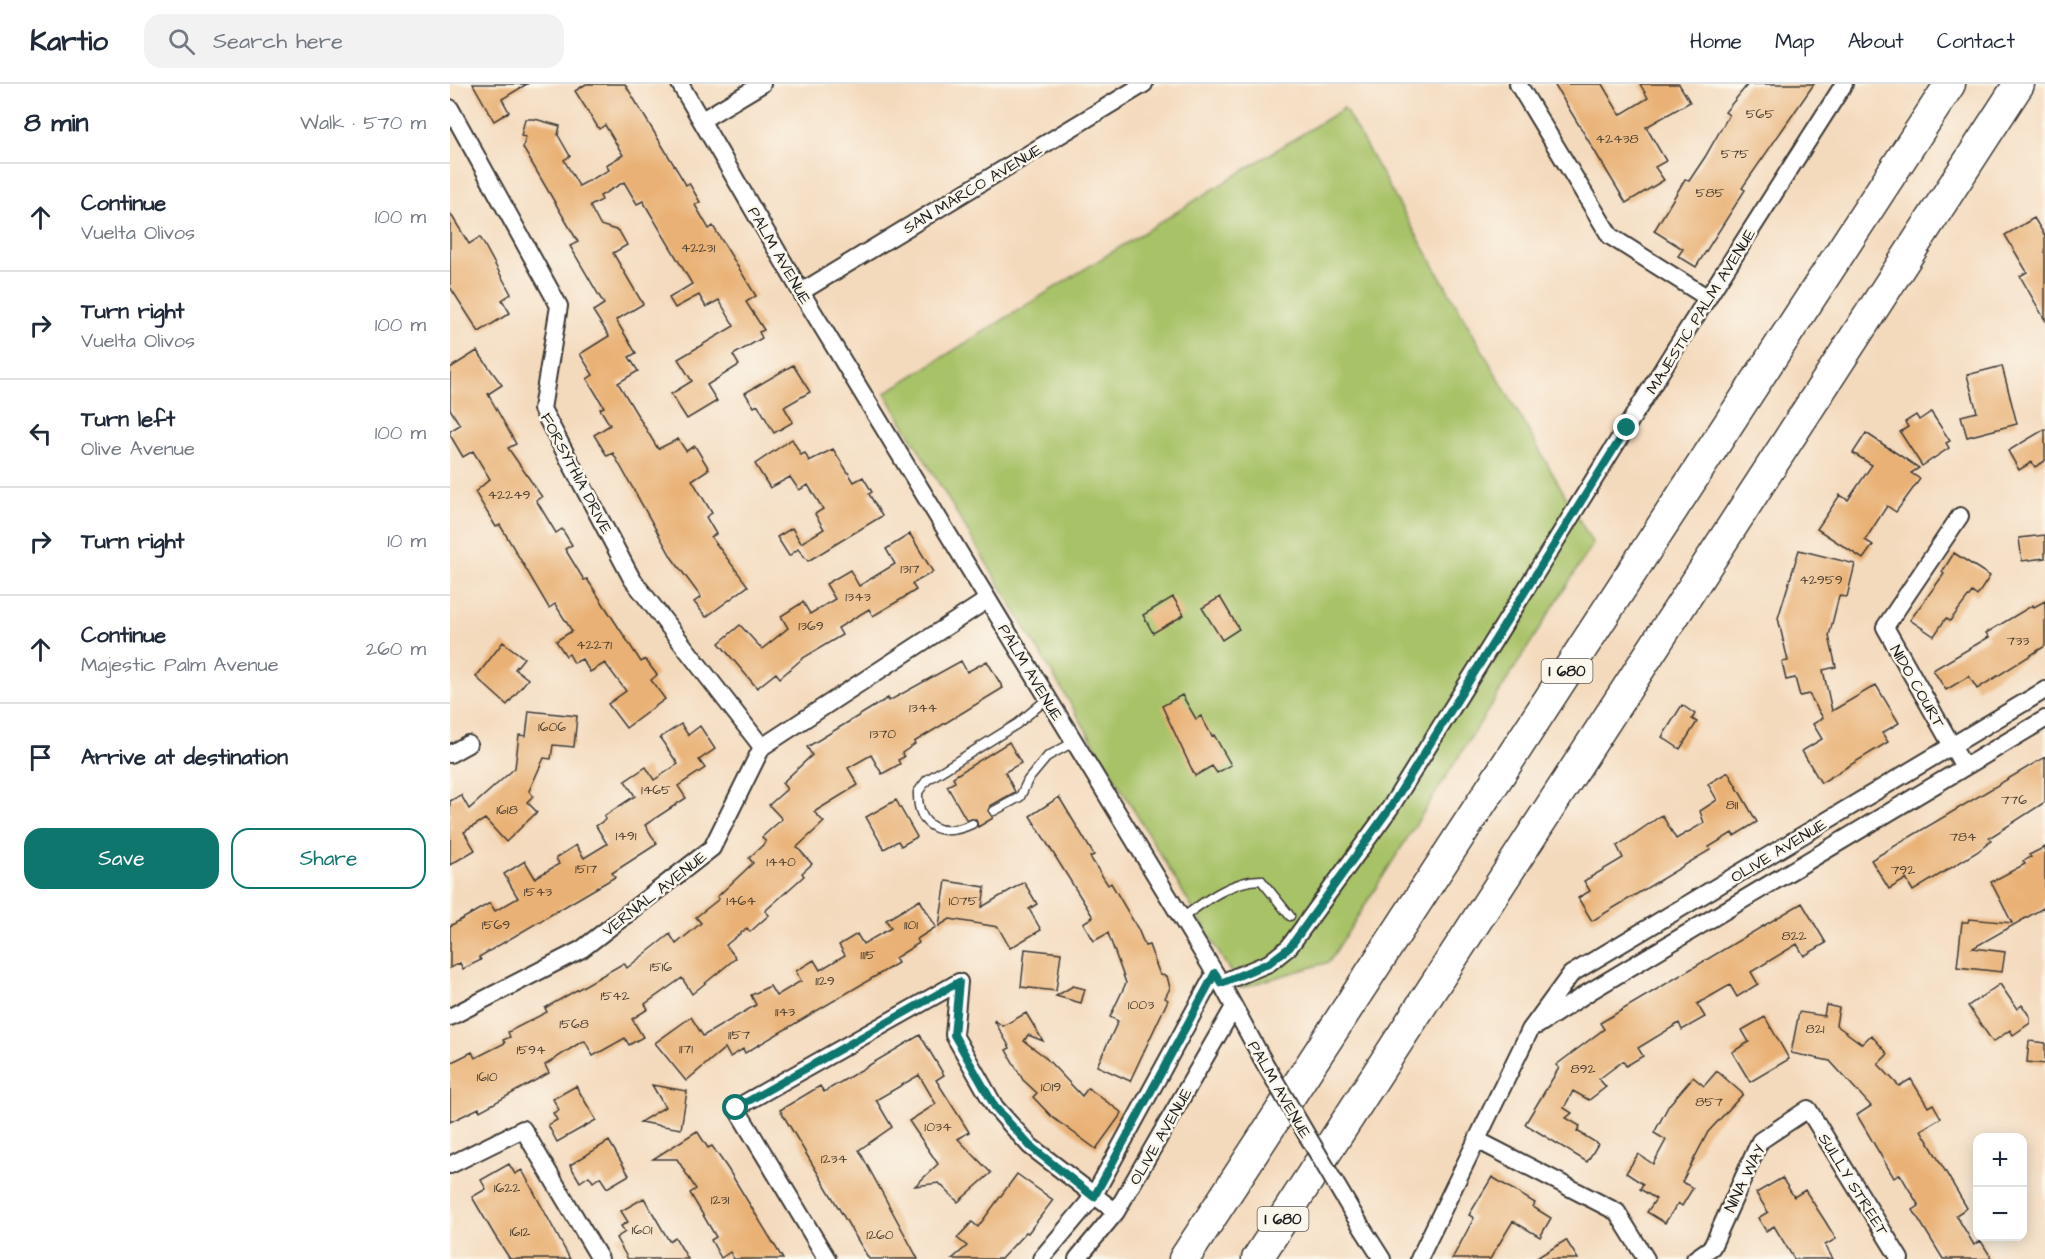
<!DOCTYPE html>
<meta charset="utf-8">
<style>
body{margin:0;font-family:"Architects Daughter",sans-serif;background:#f2f2f3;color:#1f2937}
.controls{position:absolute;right:18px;bottom:18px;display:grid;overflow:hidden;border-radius:12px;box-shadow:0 3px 15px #0003}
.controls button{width:54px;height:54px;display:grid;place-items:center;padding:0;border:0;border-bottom:2px solid #e0e1e3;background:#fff;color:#1f2937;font:30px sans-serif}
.stop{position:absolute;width:18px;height:18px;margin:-14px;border:4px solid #0f766e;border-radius:50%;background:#fff}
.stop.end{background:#0f766e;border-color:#fff;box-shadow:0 2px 6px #0008}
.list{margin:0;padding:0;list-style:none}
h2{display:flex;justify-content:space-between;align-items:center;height:78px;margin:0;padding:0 24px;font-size:26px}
h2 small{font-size:20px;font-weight:400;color:#747a83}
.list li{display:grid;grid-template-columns:39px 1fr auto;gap:18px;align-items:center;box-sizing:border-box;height:108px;padding:0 24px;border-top:2px solid #e0e1e3}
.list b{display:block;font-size:22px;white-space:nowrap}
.list p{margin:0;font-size:20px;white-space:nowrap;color:#747a83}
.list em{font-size:20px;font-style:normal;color:#747a83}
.actions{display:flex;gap:12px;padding:18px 24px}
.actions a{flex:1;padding:14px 0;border:2px solid #0f766e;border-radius:18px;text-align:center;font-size:21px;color:#0f766e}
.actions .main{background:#0f766e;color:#fff}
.icon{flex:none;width:33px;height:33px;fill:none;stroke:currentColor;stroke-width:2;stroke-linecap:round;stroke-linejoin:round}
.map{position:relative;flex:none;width:1595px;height:1175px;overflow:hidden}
header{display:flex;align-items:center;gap:36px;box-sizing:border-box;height:84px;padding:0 30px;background:#fff;border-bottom:2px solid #e0e1e3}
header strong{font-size:28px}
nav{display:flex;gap:33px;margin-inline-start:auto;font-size:21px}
.search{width:420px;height:54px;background:#f2f2f3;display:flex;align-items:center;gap:15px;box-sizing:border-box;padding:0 21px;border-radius:18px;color:#747a83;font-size:22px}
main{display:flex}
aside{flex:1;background:#fff}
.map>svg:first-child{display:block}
</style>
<header>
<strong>Kartio</strong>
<div class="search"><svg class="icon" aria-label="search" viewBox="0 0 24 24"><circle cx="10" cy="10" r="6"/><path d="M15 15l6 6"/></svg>Search here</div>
<nav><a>Home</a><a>Map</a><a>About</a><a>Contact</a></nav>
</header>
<main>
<aside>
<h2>8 min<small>Walk · 570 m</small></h2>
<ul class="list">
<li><svg class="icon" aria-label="ahead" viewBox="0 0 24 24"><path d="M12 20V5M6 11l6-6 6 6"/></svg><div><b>Continue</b><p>Vuelta Olivos</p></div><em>100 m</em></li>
<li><svg class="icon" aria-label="right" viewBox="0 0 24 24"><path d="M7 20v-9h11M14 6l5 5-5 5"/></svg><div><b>Turn right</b><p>Vuelta Olivos</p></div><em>100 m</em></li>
<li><svg class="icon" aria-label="left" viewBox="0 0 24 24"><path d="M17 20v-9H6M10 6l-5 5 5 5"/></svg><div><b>Turn left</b><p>Olive Avenue</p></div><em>100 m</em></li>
<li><svg class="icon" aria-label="right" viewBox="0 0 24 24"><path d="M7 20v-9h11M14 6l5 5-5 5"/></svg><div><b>Turn right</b></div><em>10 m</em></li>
<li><svg class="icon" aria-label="ahead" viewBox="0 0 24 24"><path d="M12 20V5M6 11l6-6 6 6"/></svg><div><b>Continue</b><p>Majestic Palm Avenue</p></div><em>260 m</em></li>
<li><svg class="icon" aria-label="arrive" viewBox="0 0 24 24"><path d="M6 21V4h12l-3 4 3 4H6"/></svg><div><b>Arrive at destination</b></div></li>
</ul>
<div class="actions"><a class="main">Save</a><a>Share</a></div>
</aside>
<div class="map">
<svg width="1595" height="1175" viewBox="0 0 1595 1175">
<rect width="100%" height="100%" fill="#fbf7ec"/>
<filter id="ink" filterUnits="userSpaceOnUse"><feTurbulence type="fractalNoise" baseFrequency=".0167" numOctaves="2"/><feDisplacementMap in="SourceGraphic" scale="12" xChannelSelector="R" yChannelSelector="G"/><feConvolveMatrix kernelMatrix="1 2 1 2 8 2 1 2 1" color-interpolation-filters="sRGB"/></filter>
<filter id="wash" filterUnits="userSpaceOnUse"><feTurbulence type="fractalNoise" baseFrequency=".008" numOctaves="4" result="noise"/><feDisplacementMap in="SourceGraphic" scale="24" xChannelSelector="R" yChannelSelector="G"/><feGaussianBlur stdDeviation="1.35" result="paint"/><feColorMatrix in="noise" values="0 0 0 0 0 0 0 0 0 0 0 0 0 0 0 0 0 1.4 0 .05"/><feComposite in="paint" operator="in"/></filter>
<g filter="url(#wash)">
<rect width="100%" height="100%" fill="#f4dabd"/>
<path fill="#a8c268" stroke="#626f42" stroke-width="1.5" d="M894 24 1143 460 879 878 790 904 435 309Z"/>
<g id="blocks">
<path fill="#e9b174" d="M23 0H77L52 15 59 28 44 37Z
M136 0H175L236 101 239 99 250 118 245 121 259 145 263 142 306 212 296 218 314 246 309 248 312 254 283 271 289 281 257 301 267 317 237 335 221 310 242 297 228 275 284 242 269 216 256 223 249 211 225 224 219 214 242 200 193 117 187 120 174 98 150 112 152 116 140 122 150 141 169 147 177 161 163 169 193 220 166 236 186 269 179 273 188 287 168 299 208 365 228 355 236 367 245 362 259 385 242 396 262 429 256 433 266 450 261 453 298 502 256 533 244 518 251 513 222 474 163 369 157 372 144 351 160 341 150 325 154 323 137 295 143 291 130 270 159 252 143 227 154 220 120 162 128 158 73 64 76 53 71 52 75 35H85L110 42 108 51 120 72 114 76 129 102 159 86 156 81 173 71 155 41 149 45 125 7Z
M1104 0H1152L1170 31 1198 14 1190 0H1229L1240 18 1196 43 1216 77 1205 83 1214 96 1176 119Z
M1298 0H1364L1292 104 1295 106 1246 183 1228 172 1233 165 1204 147 1235 95 1239 97 1255 73 1279 31 1275 28Z
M0 129 19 160 30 153 61 210 52 216 60 229 29 248 0 203Z
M1584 134 1595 152V236L1570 192 1577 188 1555 151Z
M27 267 52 301 38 310 66 360 58 364 92 413 86 416 106 449 112 445 122 461 115 465 134 496 137 495 191 578 195 575 207 591 201 596 215 615 176 644 158 620 176 607 155 579 140 588 132 575 124 579 119 570 116 572 106 557 122 547 105 520 99 524 50 441 46 443 25 408 40 395 23 367 13 373 0 351V347L10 341 0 325V284Z
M343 281 360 308 334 323 343 338 324 349 308 321 304 323 295 309Z
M1552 282 1567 340 1517 353 1511 332 1527 328 1517 291Z
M1481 328 1500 357 1496 359 1499 364 1472 382 1450 348 1458 343 1455 338 1466 331 1469 336Z
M1595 345V377L1585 383 1582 378 1569 386 1558 367Z
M1416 349 1469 384 1461 389 1470 395 1446 428 1437 422 1415 456 1423 461 1413 475 1367 445 1390 411 1398 416 1422 381 1403 369Z
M342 355 351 371 355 369 359 377 383 365 404 398 413 393 422 408 419 410 432 432 358 477 348 465 339 472 327 453 342 444 351 459 374 445 365 430 373 425 358 401 349 406 340 393 320 404 305 380Z
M460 450 483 488 462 500 466 506 450 516 423 532 419 525 388 544 392 551 353 574 330 594 326 589 307 604 269 559 290 541 312 565 338 544 331 532 353 518 360 530 385 515 376 500 400 486 409 502 445 480 436 465Z
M1595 451V474L1572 477 1569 454Z
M1349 466 1405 480 1397 513 1389 512 1379 552 1386 583 1373 586 1382 627 1426 601 1449 639 1432 649 1438 658 1371 699 1352 667 1372 655 1363 640 1373 634 1359 610 1350 612 1345 594 1336 596 1332 578 1338 577 1328 534Z
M1504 469 1540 492 1527 512 1522 508 1500 537 1496 534 1484 552 1460 536 1494 490 1492 488Z
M723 513 734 531 703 549 693 531Z
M770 513 789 545 772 556 752 524Z
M1595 517V562L1527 605 1519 592 1496 606 1483 586 1539 553 1536 549 1583 521 1584 523Z
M53 558 74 574 65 585 78 595 57 621 26 593Z
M511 577 517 588 537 577 553 604 464 658 465 660 452 669 454 673 448 676 450 680 432 690 421 671 398 684 408 701 364 728 374 738 347 763 362 780 352 789 354 792 315 827 319 831 300 848 297 844 276 861 286 874 242 910 232 894 195 920 198 925 182 935 193 953 179 961 175 954 143 972 135 957 131 958 95 981 99 989 30 1027 29 1024 0 1038V979L22 968 25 974 55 959 53 956 60 953 58 948 97 928 95 924 174 879 177 884 220 850 226 860 251 839 246 833 269 815 267 813 303 779 299 774 316 758 312 753 332 735 319 721 337 705 332 699 362 671 357 663 438 614 439 617Z
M732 611 746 635 751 632 762 652 764 651 781 681 767 689 762 682 745 692 712 622Z
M1232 621 1245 630 1242 635 1247 638 1230 665 1212 653Z
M79 627 127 632 124 663 103 661 101 675 94 674 79 707 83 712 77 718 87 728 56 758 35 735 14 748 25 766 0 781V717L11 711 19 725 65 684 69 651 76 652Z
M231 640 238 651 250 642 265 665 249 676 255 684 228 702 236 714 195 741 207 760 162 789 165 793 29 873 31 876 13 885 10 879 0 884V842L40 819 45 827 68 814 54 790 75 777 85 794 109 780 106 774 126 761 134 774 157 760 146 742 156 735 154 732 185 712 175 697 196 683 204 696 228 680 210 654Z
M559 658 571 679 555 688 565 708 540 722 538 727 543 734 528 743 526 735H516L497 702 505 698 503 693Z
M1595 673V718L1539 754 1541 757 1527 768 1463 807 1456 795 1439 805 1421 776Z
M1278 688 1307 738 1284 752 1282 749 1259 763 1260 766 1142 837 1128 814 1140 807 1134 797 1173 774 1167 762 1212 731 1226 755 1254 739 1250 727 1267 716 1258 700Z
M609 713 644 771 640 773 658 801 661 799 688 845 695 862 699 861 710 891 717 892 720 904 715 914 718 916 680 997 647 982 668 937 660 933 676 899 658 849 644 857 633 839 643 833 580 732Z
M446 716 467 753 451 762 448 757 434 765 416 733Z
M1595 763V823L1523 864 1555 868 1552 888 1507 883 1512 838H1518L1519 835 1562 839 1541 798 1575 780 1573 777 1581 773 1579 771Z
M496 797 535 803 532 823 574 798 587 820 579 825 591 846 560 864 548 843 500 835 489 842Z
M470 816 486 843 467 855 469 859 445 874 448 879 295 969 293 965 280 973 275 964 236 997 205 959 241 933 253 952 306 921 301 911 320 902 326 912 351 897 346 887 364 876 370 886 395 871 389 861 407 850 413 860 441 844 436 836Z
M1352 819 1376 859 1354 872 1347 860 1301 888 1308 900 1287 913 1280 901 1247 920 1255 933 1232 946 1229 939 1188 964 1193 972 1176 982 1173 977 1149 995 1156 1003 1139 1016 1123 1007 1114 1024 1122 1029 1116 1034 1130 1042 1127 1047 1148 1060 1137 1078 1075 1040 1109 984 1106 981 1154 945 1150 939Z
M575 865 611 869 606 907 571 903Z
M1550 900 1567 925 1572 921 1580 933V939L1563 951 1560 946 1543 958 1518 922Z
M623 902 635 905 631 919 606 912Z
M1376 921 1389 924 1386 941 1412 960 1421 951 1438 970 1428 980 1449 1002 1461 995 1478 1023 1483 1020 1491 1034 1471 1046 1517 1124 1506 1131 1524 1161 1531 1157 1542 1175H1493L1463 1126 1469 1122 1450 1090 1444 1094 1407 1031 1421 1022 1380 977 1341 969 1349 928 1374 932Z
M576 929 593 957 578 951 574 957 594 972 632 1012 638 1004 672 1029 646 1065 602 1033 583 1013 587 1009 573 996 556 966 560 964 544 936 553 942Z
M1315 933 1339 975 1300 998 1282 968 1299 958 1292 946Z
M470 951 494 991 486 996 519 1048 508 1055 541 1089 508 1118 489 1099 465 1102 488 1080 459 1037 486 1020 469 991 426 1016 442 1043 409 1066 468 1175H419L330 1026 370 1002 374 1008Z
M1579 957 1595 959V980L1577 978Z
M1267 987 1293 1010 1258 1048 1232 1098 1243 1104 1232 1122 1228 1119 1215 1139 1197 1128 1206 1115 1190 1105 1193 1100 1176 1089 1188 1070 1203 1080 1216 1056 1204 1049 1219 1021 1243 993 1254 1002Z
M202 1001 237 1007 231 1045 190 1038 215 1023Z
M126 1002 146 1036 107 1058 98 1041 107 1036 103 1029 109 1026 103 1015Z
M247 1047 258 1064 262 1062 278 1085 333 1175H284L280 1168 271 1174 261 1156 266 1153 240 1109 246 1105 227 1075H203Z
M159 1057 179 1091 157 1104 150 1093 143 1098 139 1092 130 1098 120 1081Z
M59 1080 65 1090 72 1086 120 1175H60L45 1152 22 1113 36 1105 31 1096Z
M567 1090 603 1116 578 1149 576 1148 551 1175H502L517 1162 507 1154 522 1138 528 1143Z
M1042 1093 1085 1119 1083 1123 1101 1134 1090 1153 1063 1137 1040 1175H1002L1024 1134 1019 1131Z
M1332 1094 1344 1113 1355 1106 1375 1137 1386 1155 1375 1161 1383 1175H1344L1324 1142 1316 1147 1308 1134 1318 1128 1306 1109Z
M194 1114 219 1157 225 1153 238 1175H178L166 1154 175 1148 171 1142 178 1138 171 1127Z
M1116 1156 1128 1175H1085Z"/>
</g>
</g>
<g filter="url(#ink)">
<use href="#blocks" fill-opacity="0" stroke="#3c3834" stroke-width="1.5"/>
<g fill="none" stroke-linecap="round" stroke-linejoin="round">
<defs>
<path id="lane" d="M544 727 570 713 578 696 598 672 624 658
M522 740C492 754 467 744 468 708L477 696 567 640 597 615
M731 835C753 818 782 796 811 796L840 832"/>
<path id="street" d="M230 0 351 208 771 899 815 980
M1068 0 1160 152 1258 214
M0 24 109 222 92 325 182 495 312 663
M252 36 312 0
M351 208 694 0
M1510 432 1435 543 1514 683
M0 670 18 660
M771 899 819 879 839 863 940 724 1225 265 1394 0
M0 933 132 865 262 764 312 663 537 516
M1088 941 1139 908 1595 635
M1027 1056 1167 1128 1196 1175
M0 1081 73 1045 150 1175
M904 1131 932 1175
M377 1175 286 1024 509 898 504 951 545 1023 580 1062 666 1128
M591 1175 643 1113 765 889
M627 1175 666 1128 784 923
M969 1175 1080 946 1121 890 1595 606
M1245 1175 1262 1163 1310 1057 1358 1025 1450 1175"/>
<path id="highway" d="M734 1175 1500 0
M807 1175 1569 0"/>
</defs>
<use href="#lane" stroke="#3c3834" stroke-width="11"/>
<use href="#street" stroke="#3c3834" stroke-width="20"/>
<use href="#highway" stroke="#3c3834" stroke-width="33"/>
<use href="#lane" stroke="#fff" stroke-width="8"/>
<use href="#street" stroke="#fff" stroke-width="16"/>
<use href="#highway" stroke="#fff" stroke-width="30"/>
<defs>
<path id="street-bridge" d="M815 980 904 1131"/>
</defs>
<use href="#street-bridge" stroke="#3c3834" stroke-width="20" stroke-linecap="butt"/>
<use href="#street-bridge" stroke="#fff" stroke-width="16"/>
</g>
</g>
<g fill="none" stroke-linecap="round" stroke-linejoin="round" filter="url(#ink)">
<path stroke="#0f766e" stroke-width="8" d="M286 1024 509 898 504 951 545 1023 580 1062 644 1113 765 889 771 899 819 879 840 863 940 724 1177 344"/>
</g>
<g text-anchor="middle" stroke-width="5" stroke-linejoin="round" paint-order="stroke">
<g font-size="14" fill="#4f4132">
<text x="1310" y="34">565</text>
<text x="1167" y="59">42438</text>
<text x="1285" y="74">575</text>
<text x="1260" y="113">585</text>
<text x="248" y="168">42231</text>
<text x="59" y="415">42249</text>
<text x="460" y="489">1317</text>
<text x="1371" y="500">42959</text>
<text x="408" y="517">1343</text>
<text x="361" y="546">1369</text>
<text x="1568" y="561">733</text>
<text x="144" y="565">42271</text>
<text x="473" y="628">1344</text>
<text x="102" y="647">1606</text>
<text x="433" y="654">1370</text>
<text x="206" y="710">1465</text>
<text x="1564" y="720">776</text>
<text x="1282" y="725">811</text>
<text x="57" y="730">1618</text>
<text x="176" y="756">1491</text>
<text x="1513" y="757">784</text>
<text x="331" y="782">1440</text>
<text x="136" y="789">1517</text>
<text x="1453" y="790">792</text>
<text x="88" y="812">1543</text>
<text x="291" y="821">1464</text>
<text x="513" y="821">1075</text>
<text x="46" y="845">1569</text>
<text x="461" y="845">1101</text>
<text x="1344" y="856">822</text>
<text x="418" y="875">1115</text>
<text x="211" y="887">1516</text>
<text x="375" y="901">1129</text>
<text x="165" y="916">1542</text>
<text x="691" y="925">1003</text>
<text x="335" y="932">1143</text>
<text x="124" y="944">1568</text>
<text x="1365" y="949">821</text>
<text x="289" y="955">1157</text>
<text x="236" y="969">1171</text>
<text x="81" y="970">1594</text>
<text x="1133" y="989">892</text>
<text x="37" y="997">1610</text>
<text x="601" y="1007">1019</text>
<text x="1259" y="1022">857</text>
<text x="488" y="1047">1034</text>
<text x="384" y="1079">1234</text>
<text x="57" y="1108">1622</text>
<text x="270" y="1120">1231</text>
<text x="192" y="1150">1601</text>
<text x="70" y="1152">1612</text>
<text x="430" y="1155">1260</text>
</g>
<g fill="#fbf7ec" stroke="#5f5e5a" stroke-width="1.5">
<rect x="1091.5" y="575" width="51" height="24" rx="4.5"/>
<rect x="807.5" y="1123" width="51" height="24" rx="4.5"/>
</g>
<g font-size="15" font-weight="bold" fill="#1c1c1c">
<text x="1117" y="592">I 680</text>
<text x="833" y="1140">I 680</text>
</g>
<g font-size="16" fill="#1c1c1c" stroke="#fbf7ec">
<text transform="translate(522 104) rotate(-31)" y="6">SAN MARCO AVENUE</text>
<text transform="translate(330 171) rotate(60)" y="6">PALM AVENUE</text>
<text transform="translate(1250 227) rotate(-58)" y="6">MAJESTIC PALM AVENUE</text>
<text transform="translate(127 389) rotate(62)" y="6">FORSYTHIA DRIVE</text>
<text transform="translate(581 588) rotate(59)" y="6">PALM AVENUE</text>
<text transform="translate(1468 602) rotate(60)" y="6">NIDO COURT</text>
<text transform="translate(1328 766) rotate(-31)" y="6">OLIVE AVENUE</text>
<text transform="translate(204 809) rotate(-38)" y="6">VERNAL AVENUE</text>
<text transform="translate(830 1005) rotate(60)" y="6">PALM AVENUE</text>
<text transform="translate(710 1052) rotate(-60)" y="6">OLIVE AVENUE</text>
<text transform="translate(1294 1094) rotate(-64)" y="6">NINA WAY</text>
<text transform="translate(1404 1100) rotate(58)" y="6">SULLY STREET</text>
</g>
</g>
</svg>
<div class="controls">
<button>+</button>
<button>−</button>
</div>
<div class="stop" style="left:286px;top:1024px"></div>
<div class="stop end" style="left:1177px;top:344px"></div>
</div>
</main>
